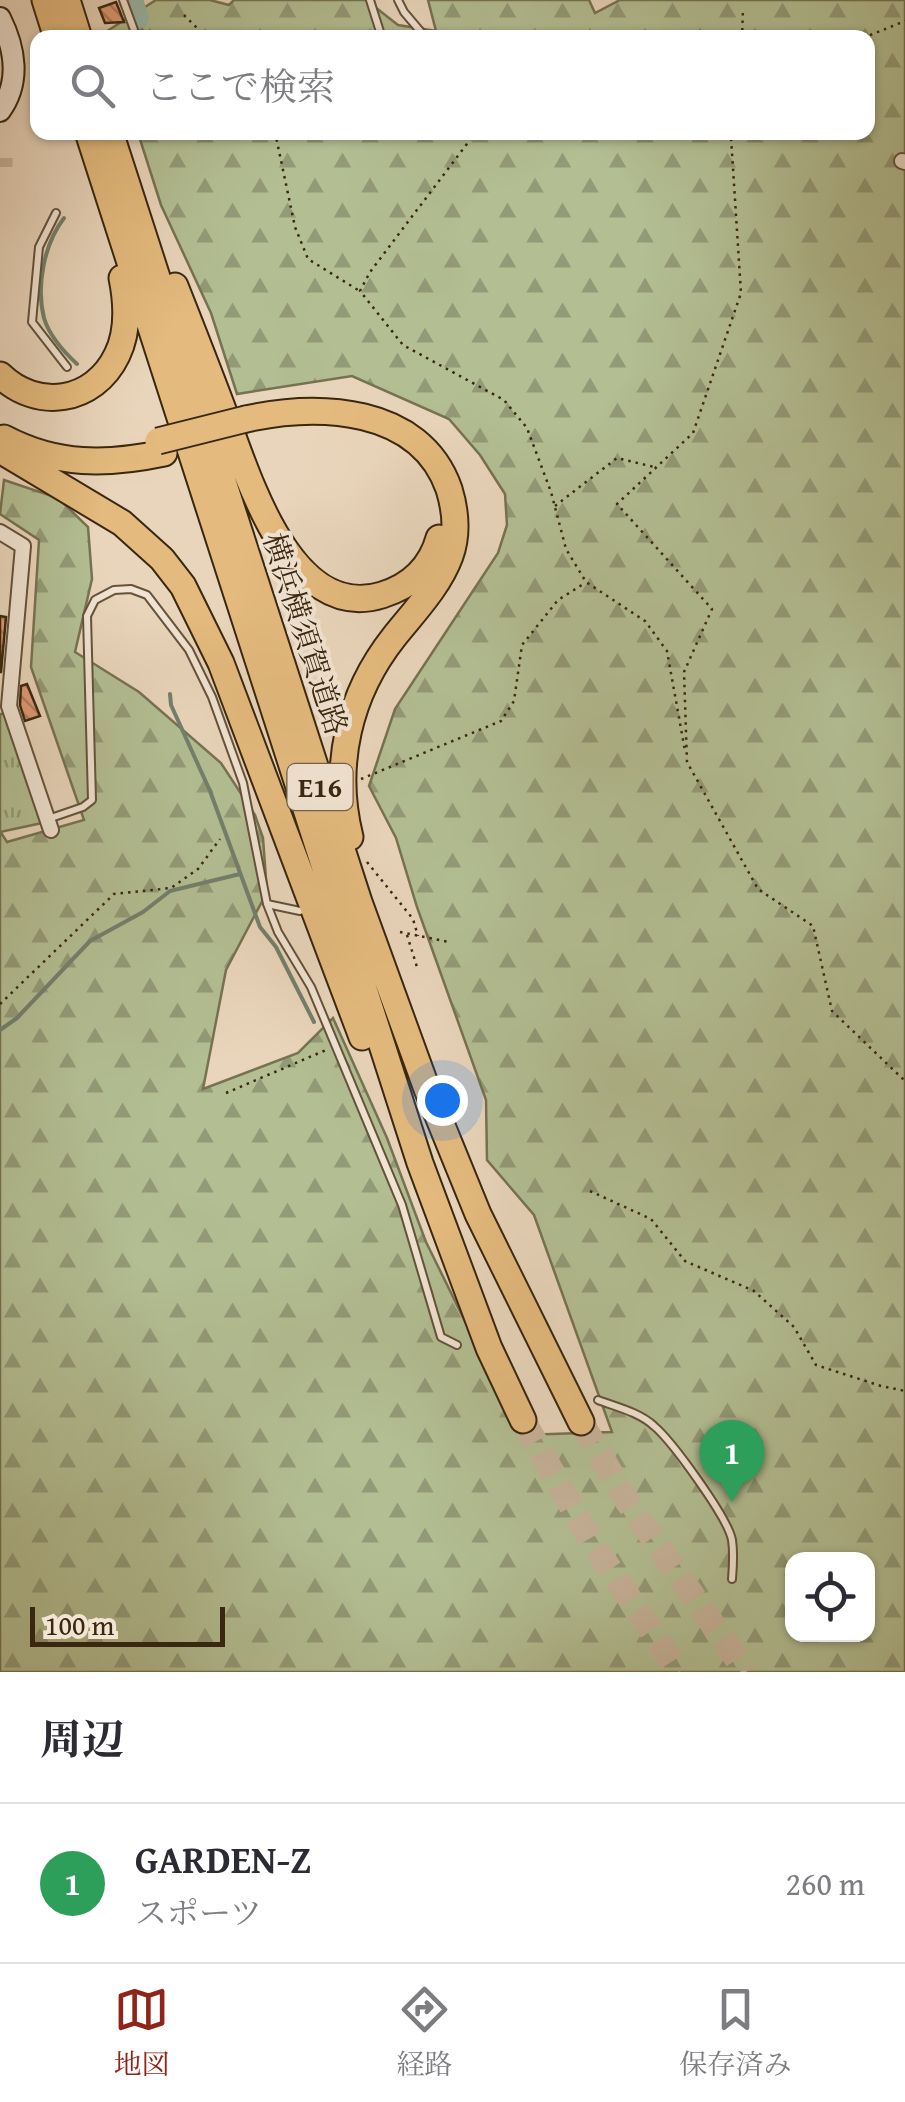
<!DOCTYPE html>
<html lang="ja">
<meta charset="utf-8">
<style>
body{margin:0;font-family:"Gentium Book Plus","Noto Serif JP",serif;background:#f7f7f7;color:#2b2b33}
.controls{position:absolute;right:30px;bottom:30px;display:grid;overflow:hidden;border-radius:20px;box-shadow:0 2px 8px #0004}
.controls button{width:90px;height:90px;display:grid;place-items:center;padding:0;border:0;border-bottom:2px solid #e1e1e2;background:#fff;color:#2b2b33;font:50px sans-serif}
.scale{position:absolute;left:30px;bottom:25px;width:195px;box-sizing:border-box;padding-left:10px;border:5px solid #392710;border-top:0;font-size:28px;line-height:35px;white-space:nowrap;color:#392710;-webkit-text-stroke:8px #f1e4d3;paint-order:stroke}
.you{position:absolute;left:442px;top:1100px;width:35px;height:35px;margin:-25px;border:8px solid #fff;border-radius:50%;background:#1a73e8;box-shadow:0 0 0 15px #1a73e833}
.badge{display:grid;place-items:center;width:65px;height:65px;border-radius:50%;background:#8f2418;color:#fff;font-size:32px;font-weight:700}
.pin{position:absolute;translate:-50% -82px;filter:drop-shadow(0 2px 5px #0008)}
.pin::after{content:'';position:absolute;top:52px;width:35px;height:30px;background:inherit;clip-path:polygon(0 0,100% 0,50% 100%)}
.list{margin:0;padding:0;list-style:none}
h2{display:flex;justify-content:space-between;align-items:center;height:130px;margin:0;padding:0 40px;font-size:42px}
h2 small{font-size:32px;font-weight:400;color:#7c7c81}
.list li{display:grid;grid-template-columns:65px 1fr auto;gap:30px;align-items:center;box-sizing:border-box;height:160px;padding:0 40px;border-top:2px solid #e1e1e2}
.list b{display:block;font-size:38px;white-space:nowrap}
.list p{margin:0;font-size:32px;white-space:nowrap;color:#7c7c81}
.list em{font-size:32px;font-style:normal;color:#7c7c81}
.icon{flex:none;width:55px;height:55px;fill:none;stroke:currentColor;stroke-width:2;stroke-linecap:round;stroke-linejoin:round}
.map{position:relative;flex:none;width:905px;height:1672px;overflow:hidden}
.search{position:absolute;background:#fff;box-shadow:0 2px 8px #0004;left:30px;right:30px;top:30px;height:110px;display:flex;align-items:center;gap:25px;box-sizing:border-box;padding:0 35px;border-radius:20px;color:#7c7c81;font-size:38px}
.sheet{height:290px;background:#fff}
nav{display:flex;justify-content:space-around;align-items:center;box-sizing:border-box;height:140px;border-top:2px solid #e1e1e2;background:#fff;font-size:28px;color:#7c7c81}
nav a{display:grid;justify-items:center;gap:5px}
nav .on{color:#8f2418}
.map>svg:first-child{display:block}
</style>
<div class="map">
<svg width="905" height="1672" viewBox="0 0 905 1672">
<defs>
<pattern id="forest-firs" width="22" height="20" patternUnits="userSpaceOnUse" patternTransform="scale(2.5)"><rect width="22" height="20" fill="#b3be93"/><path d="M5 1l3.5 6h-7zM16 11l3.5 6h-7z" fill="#939a77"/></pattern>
<pattern id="park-tufts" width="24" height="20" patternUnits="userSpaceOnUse" patternTransform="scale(2.5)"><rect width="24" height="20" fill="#b3be93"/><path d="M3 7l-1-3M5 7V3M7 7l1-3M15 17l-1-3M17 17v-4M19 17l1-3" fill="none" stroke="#939a77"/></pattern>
<pattern id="building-back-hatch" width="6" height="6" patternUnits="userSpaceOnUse" patternTransform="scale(2.5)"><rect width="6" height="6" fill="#e19b76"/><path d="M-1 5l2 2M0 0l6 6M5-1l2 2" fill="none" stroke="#b77e5f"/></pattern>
</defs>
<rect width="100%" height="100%" fill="#e9d5bb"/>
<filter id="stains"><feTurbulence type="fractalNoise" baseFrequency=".002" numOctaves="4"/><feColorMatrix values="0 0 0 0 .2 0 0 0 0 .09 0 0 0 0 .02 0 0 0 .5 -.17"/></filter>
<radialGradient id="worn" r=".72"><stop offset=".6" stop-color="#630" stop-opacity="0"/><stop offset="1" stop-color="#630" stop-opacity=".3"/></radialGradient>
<path fill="url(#forest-firs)" stroke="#767252" stroke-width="2.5" fill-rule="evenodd" d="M156 0H210L229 5 234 0H366L398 25 436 31 428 0H589L595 13 620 0H905V1672H0V831L7 842 84 820 31 667 39 540 0 514 4 480 58 498 88 527 92 579 75 652 139 692 221 763 255 815 263 838 267 892 226 970 203 1089 298 1053 333 1018 387 1138 426 1242 521 1435 612 1432 534 1215 487 1160 486 1100 417 907 396 838 369 786 395 709 498 553 507 525 505 494 480 455 449 419 352 376 237 394 211 313 161 205 138 133 868 132V38H105L104 33ZM792 1560H868V1634H792Z"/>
<path fill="url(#park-tufts)" stroke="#767252" stroke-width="2.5" d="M0 714H5L42 823 0 832Z"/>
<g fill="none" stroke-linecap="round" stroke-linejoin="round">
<path stroke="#737f6c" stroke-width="4" d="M138 18 144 38
M64 218C44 244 36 286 44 318 49 335 64 352 77 364
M170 694 171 705 210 791 260 927 276 947 314 1022
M0 1030 17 1018 90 941 143 912 170 891 240 874"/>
<path stroke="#99b9aa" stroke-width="22" d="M132 0 138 18"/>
</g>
<path fill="url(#building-back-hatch)" stroke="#392710" stroke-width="2.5" d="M116 2 124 22 105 23 99 8Z
M0 616 6 617 1 672H0Z
M27 684 40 716 25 721 20 705 21 686Z"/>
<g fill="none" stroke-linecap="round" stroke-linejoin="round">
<path stroke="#c6b299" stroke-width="25" stroke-dasharray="25 12" stroke-linecap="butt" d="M0 158V167
M523 1420 591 1541 679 1672
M581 1422 627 1501 746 1672"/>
<defs>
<path id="lane" d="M123 0 137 38
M370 0 382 38
M398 0 404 12 426 38
M56 213 39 247 32 322 67 367
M48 819 83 807 92 800 87 616 95 600 114 590 131 589 147 595 189 650 212 697 243 783 267 904 278 932 311 987 402 1205 441 1337 457 1345
M267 904 300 911
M598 1400C616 1407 639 1412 654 1426 672 1441 728 1518 732 1540 734 1553 733 1567 732 1579"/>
<path id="street" d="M902 161 905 162
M0 532 23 546 9 706 51 830"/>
<path id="secondary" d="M0 18C15 48 21 82 0 111"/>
<path id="highway" d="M45 0 57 38
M67 0 79 38
M88 132 420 1163 489 1348 523 1420
M110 132 359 902 427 1089 478 1214 581 1422
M175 286C192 329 209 372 225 415 248 476 291 623 382 595 411 586 431 567 439 538
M0 375C37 411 94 403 117 355 129 331 127 303 122 278
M246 419C318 403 420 406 449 489 456 512 458 534 450 556 439 586 414 612 394 637 349 694 332 765 350 837
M4 438C57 466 107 465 164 453
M0 450 122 523 162 559 183 586 221 663 362 1037"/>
</defs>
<use href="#lane" stroke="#65523b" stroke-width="10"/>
<use href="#street" stroke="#65523b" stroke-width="18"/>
<use href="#secondary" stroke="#392710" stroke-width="24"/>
<use href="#highway" stroke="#392710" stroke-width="29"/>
<path stroke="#392710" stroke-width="2.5" stroke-dasharray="2.5 5" stroke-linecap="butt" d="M184 15 207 38
M742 38 743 9
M863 38 905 21
M275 132 295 227 308 259 358 290
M485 132 473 136 370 272 360 291 403 345 504 400 527 428 551 492 566 549 586 582 645 621 667 651 685 751
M734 132 731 137 741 293 693 433 617 504 712 609 684 672 687 762 758 889 813 926 832 1011 905 1081
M728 134 729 132
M555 506 617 458 654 467
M361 779 501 721 514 701 522 645 558 600 585 583
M367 862 413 919 418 936
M400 932 449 942
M407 935 417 967
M0 1004 114 894 171 888 198 869 220 839
M226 1093 326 1050
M590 1191 651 1219 685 1261 754 1291 794 1327 816 1365 881 1386 905 1391"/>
<use href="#lane" stroke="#f1e4d3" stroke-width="6"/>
<use href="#street" stroke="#f1e4d3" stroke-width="14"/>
<use href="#secondary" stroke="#f1e4d3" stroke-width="20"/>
<use href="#highway" stroke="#e4ba7e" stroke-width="25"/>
<defs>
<path id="highway-bridge" d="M158 441 246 419"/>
</defs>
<use href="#highway-bridge" stroke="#392710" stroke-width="29" stroke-linecap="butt"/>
<use href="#highway-bridge" stroke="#e4ba7e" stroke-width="25"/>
</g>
<g text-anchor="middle" stroke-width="8" stroke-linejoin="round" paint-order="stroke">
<rect fill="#f1e4d3" stroke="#70604a" stroke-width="2.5" x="287.5" y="764" width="65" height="46" rx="8"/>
<g font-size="28" font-weight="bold" fill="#392710">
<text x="320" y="797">E16</text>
</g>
<g font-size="30" fill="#392710" stroke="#f1e4d3">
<text transform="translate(305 634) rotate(72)" y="10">横浜横須賀道路</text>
</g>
</g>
<rect width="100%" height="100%" filter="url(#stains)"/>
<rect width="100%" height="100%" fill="url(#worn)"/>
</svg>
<div class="controls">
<button><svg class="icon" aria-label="locate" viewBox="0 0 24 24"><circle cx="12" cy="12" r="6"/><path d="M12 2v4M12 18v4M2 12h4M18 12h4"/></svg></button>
</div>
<div class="scale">100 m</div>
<div class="you"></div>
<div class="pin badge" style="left:732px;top:1502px;background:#2e9e5b">1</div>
<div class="search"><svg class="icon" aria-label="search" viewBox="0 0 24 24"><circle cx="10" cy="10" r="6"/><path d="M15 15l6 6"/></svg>ここで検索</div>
</div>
<section class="sheet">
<h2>周辺<small></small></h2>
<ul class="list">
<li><span class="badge" style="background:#2e9e5b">1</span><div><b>GARDEN-Z</b><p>スポーツ</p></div><em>260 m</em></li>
</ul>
</section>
<nav>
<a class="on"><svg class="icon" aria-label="map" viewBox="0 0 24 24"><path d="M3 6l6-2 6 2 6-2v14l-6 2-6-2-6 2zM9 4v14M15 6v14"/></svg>地図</a>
<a><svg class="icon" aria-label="directions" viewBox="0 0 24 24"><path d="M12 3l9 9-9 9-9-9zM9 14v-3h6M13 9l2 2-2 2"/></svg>経路</a>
<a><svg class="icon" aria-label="saved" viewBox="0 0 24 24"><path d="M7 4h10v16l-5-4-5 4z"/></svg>保存済み</a>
</nav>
